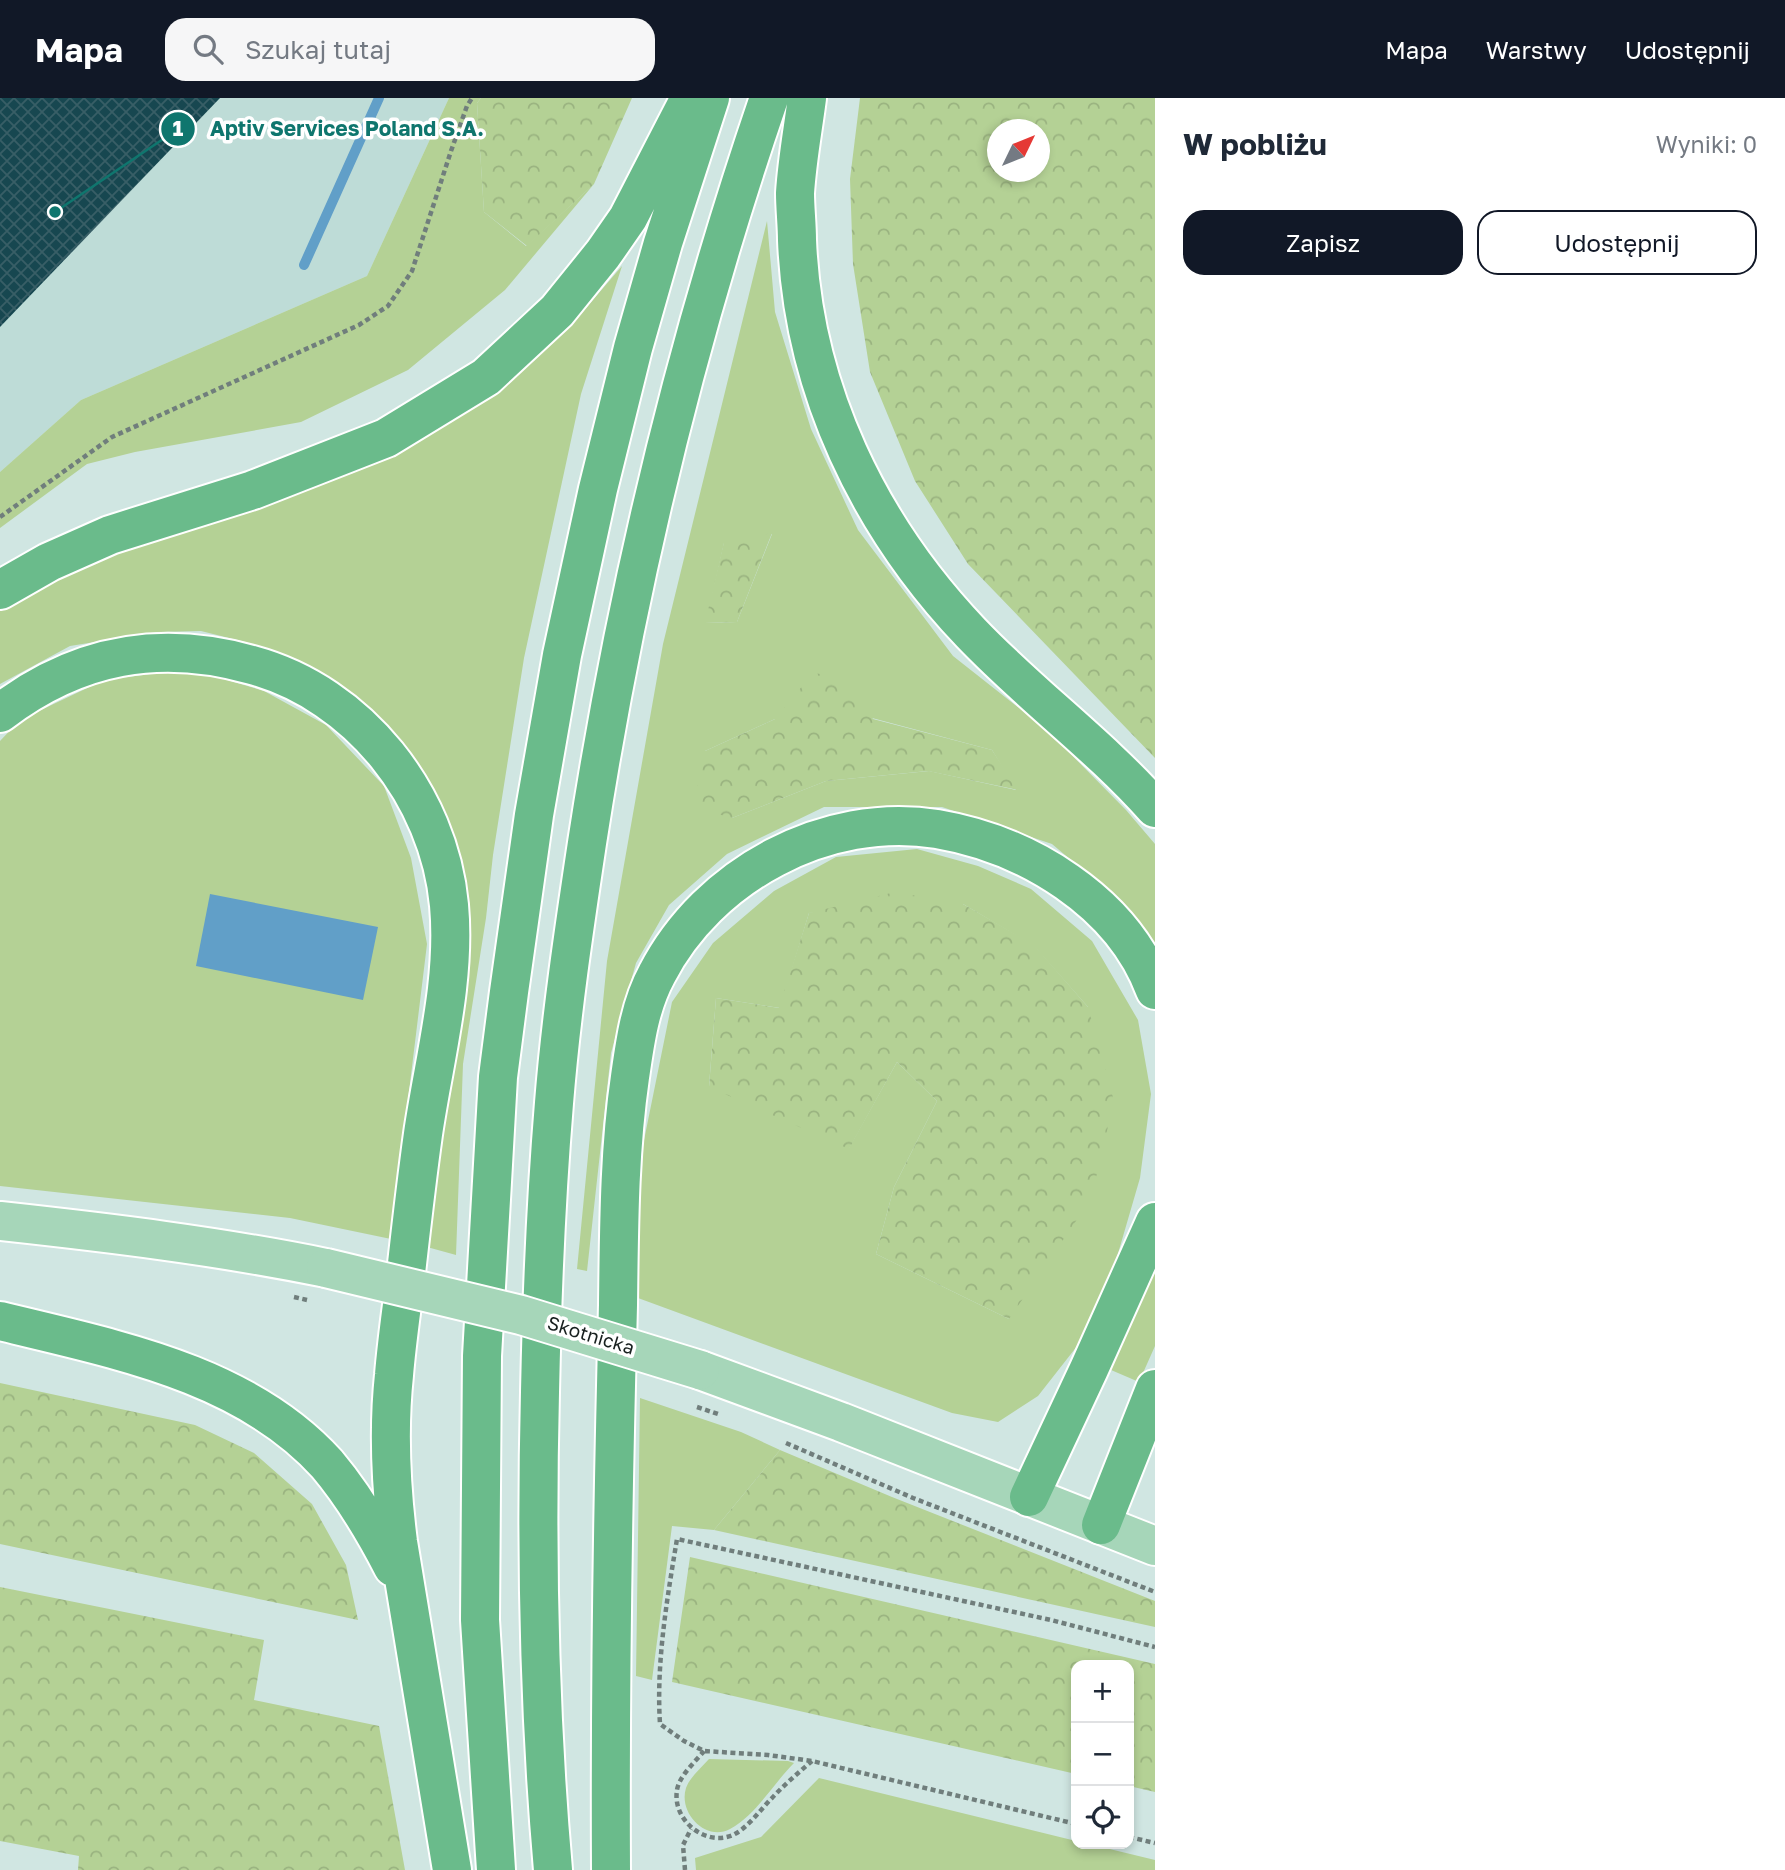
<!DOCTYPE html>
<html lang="pl">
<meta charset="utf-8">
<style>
body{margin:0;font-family:"Golos Text",sans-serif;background:#f6f6f7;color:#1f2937}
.controls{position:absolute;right:21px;bottom:21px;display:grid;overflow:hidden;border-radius:14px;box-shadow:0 4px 10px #0003}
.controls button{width:63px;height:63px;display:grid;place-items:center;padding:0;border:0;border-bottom:2px solid #e0e1e3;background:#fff;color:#1f2937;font:35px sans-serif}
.compass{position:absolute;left:987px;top:21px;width:63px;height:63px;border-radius:50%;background:#fff;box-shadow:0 4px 10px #0003;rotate:47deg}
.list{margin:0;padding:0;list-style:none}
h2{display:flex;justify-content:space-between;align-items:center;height:91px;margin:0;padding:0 28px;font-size:30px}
h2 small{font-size:23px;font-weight:400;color:#747a83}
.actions{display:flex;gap:14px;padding:21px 28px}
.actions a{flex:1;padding:16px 0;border:2px solid #111827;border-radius:21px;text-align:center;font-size:24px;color:#111827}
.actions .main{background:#111827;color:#fff}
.icon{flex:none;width:38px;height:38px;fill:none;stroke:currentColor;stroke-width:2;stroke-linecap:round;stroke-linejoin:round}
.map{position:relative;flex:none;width:1155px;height:1772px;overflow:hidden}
header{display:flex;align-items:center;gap:42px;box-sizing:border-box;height:98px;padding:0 35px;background:#111827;color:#fff}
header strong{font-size:33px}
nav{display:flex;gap:38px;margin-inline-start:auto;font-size:24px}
.search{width:490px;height:63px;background:#f6f6f7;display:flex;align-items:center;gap:18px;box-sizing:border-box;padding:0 24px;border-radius:21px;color:#747a83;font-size:26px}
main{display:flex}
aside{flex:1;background:#fff}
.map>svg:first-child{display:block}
</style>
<header>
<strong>Mapa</strong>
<div class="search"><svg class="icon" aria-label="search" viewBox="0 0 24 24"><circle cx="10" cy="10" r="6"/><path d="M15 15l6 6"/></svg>Szukaj tutaj</div>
<nav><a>Mapa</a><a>Warstwy</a><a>Udostępnij</a></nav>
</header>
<main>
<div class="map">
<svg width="1155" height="1772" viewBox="0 0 1155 1772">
<defs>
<pattern id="forest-crowns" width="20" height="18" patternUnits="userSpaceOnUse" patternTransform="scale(1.75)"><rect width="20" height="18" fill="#b4d195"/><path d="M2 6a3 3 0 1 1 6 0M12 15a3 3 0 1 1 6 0" fill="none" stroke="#9ab380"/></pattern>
<pattern id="building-cross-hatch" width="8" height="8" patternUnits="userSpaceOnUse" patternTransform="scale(1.75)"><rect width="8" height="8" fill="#174750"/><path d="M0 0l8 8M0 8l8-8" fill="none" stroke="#385e66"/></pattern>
</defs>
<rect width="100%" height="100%" fill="#d0e6e2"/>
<path fill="#bedcd7" d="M0 0H449L367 178 81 302 0 374Z"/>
<path fill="#b4d195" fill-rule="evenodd" d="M449 0H481L477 5 484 114 526 148 594 86 505 192 408 272 301 324 135 354 87 366 0 430V374L81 302 367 178Z
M767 123 775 214 811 331 858 432 953 558 1047 632 1126 712 1155 746V854L1129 811 1052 746 942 709H824L727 756 669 807 636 865 611 955 587 1173 577 1171 607 863 663 546ZM772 436 737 524 706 525 724 445ZM872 620 992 652 1016 692 929 673 826 683 732 720 705 653 775 621Z
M622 168 581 296 524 560 493 757 486 820 463 966 456 1157 427 1149 465 786 453 737 433 691 398 643 366 609 333 582 284 558 245 544 201 533 157 534 70 548 0 586V513L38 487 138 444 353 375 439 328 509 285 579 218Z
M190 571 264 593 326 627 384 688 411 760 427 846 391 1141 290 1120 0 1088V643L20 622 104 582Z
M917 751 978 768 1031 791 1092 843 1138 922 1151 996 1140 1080 1117 1159 1085 1238 1038 1298 998 1324 952 1315 638 1200 640 1062 672 904 713 845 774 793 836 759ZM963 806 1034 848 1088 909 1009 1221 876 1156 894 1089 937 1003 897 964 849 1050 709 988 716 900 780 910 809 815Z
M1155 1165V1248L1139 1284 1111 1272Z
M640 1300 741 1334 780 1352 714 1432 672 1428 652 1582 636 1578Z
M709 1661 788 1663 794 1665C773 1686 756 1717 730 1731 706 1744 678 1715 686 1690 690 1679 701 1670 709 1661Z
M819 1680 1076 1743V1746H1089L1155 1762V1772H696L695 1760 761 1739Z"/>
<path fill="url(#forest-crowns)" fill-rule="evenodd" d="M481 0H632L594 86 527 148 484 114 477 5Z
M860 0H1155V660L968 466 915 383 870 274 853 166 850 81ZM998 32H1040V74H998Z
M772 435 737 524 705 525 724 444Z
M813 575 851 580 873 621 992 652 1018 692 928 673 826 683 732 720 693 709 705 653 775 621Z
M895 794 963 806 1034 847 1088 909 1114 1003 1091 1101 1009 1221 876 1156 894 1089 937 1003 897 964 849 1051 709 989 716 900 779 910 809 815Z
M0 1285 195 1327 254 1355 312 1406 346 1467 358 1522 0 1446Z
M780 1352 892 1399 1155 1503V1529L714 1432Z
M690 1459 1155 1566V1694L1129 1688V1567H1076V1676L672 1584Z
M0 1489 264 1542 254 1602 379 1628 405 1772H78L79 1758 0 1743Z"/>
<path fill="#619fc8" d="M210 796 378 829 363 902 196 868Z"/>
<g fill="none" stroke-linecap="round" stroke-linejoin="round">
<path stroke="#619fc8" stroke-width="10" d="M304 167 379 0"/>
</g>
<path fill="url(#building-cross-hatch)" d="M0 0H220L0 229Z"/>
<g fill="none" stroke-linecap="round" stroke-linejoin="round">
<defs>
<path id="major" d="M0 1123C110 1135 218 1148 326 1170
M700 1272 841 1324 1155 1448"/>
<path id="highway" d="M807 0C803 31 797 63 795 95 795 110 797 127 797 142 803 291 869 428 971 535 1030 597 1099 647 1155 710
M0 492 49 464 110 437 253 392 386 340 486 279 557 213 603 156 628 120 690 0
M0 615C77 556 160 541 252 567 359 596 439 698 449 807 456 883 434 961 423 1036 417 1079 412 1122 407 1166 403 1203 397 1240 394 1277 388 1333 391 1389 398 1444L452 1772
M0 1223C114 1251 245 1275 327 1366 354 1398 374 1432 393 1469
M1029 1399 1089 1271 1155 1124
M1101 1427 1155 1291
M496 1772 480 1522 482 1258 498 979 509 894 534 717 562 557 598 391 633 250 663 145 710 0
M553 1772C539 1613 536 1453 540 1294 542 1197 546 1101 554 1005 561 918 574 831 587 745 626 492 686 242 769 0
M611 1772C610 1584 613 1395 618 1207 619 1131 619 1054 630 979 635 944 640 907 657 876 708 777 826 713 937 731 1026 746 1122 803 1155 892"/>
</defs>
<use href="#major" stroke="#fff" stroke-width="42"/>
<use href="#highway" stroke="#fff" stroke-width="42"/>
<path stroke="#707e7c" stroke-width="4.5" stroke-dasharray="5 3.5" stroke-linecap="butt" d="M0 419 112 339 359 227 388 208 412 173 451 53 467 8 472 0
M786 1345 913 1400 1155 1494
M704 1653C696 1663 679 1678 677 1692 672 1722 705 1749 733 1737 749 1729 760 1712 772 1700 784 1687 798 1675 812 1663
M1076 1726 812 1663 768 1657 704 1653 684 1643 660 1626C656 1565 667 1501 677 1441L1051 1522 1155 1549
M1129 1739 1155 1745
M685 1772 683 1747 691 1731"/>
<use href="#major" stroke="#a6d6b9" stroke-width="38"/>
<use href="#highway" stroke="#6abb8b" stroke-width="38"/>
<defs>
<path id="major-bridge" d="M326 1170 521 1217 700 1272"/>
</defs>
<use href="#major-bridge" stroke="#fff" stroke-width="42" stroke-linecap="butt"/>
<path stroke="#707e7c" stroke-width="4.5" stroke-dasharray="5 3.5" stroke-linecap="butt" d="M294 1199 307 1202
M697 1309 718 1316"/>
<use href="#major-bridge" stroke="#a6d6b9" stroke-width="38"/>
</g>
<g text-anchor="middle" stroke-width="7" stroke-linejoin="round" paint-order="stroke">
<g font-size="19" fill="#18201f" stroke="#fff">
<text transform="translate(591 1237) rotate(17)" y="7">Skotnicka</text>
</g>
</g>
<path fill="none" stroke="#0f766e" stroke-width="2.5" d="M55 114L178 31"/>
<g fill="#0f766e" stroke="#fff" stroke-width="2.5">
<circle cx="55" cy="114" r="7"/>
<circle cx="178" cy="31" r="18"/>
</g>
<g font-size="21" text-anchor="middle" font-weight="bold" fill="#fff">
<text x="178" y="38">1</text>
</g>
<g font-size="21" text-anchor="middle" font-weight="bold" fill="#0f766e" stroke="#fff" stroke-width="7" stroke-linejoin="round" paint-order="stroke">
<text x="347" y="38">Aptiv Services Poland S.A.</text>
</g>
</svg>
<div class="controls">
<button>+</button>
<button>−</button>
<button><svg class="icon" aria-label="locate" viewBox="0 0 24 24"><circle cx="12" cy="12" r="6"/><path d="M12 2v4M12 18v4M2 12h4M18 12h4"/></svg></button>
</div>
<svg class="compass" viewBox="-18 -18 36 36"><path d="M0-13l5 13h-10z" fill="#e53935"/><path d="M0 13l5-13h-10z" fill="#747a83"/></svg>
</div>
<aside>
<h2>W pobliżu<small>Wyniki: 0</small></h2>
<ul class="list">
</ul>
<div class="actions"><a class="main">Zapisz</a><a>Udostępnij</a></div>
</aside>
</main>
